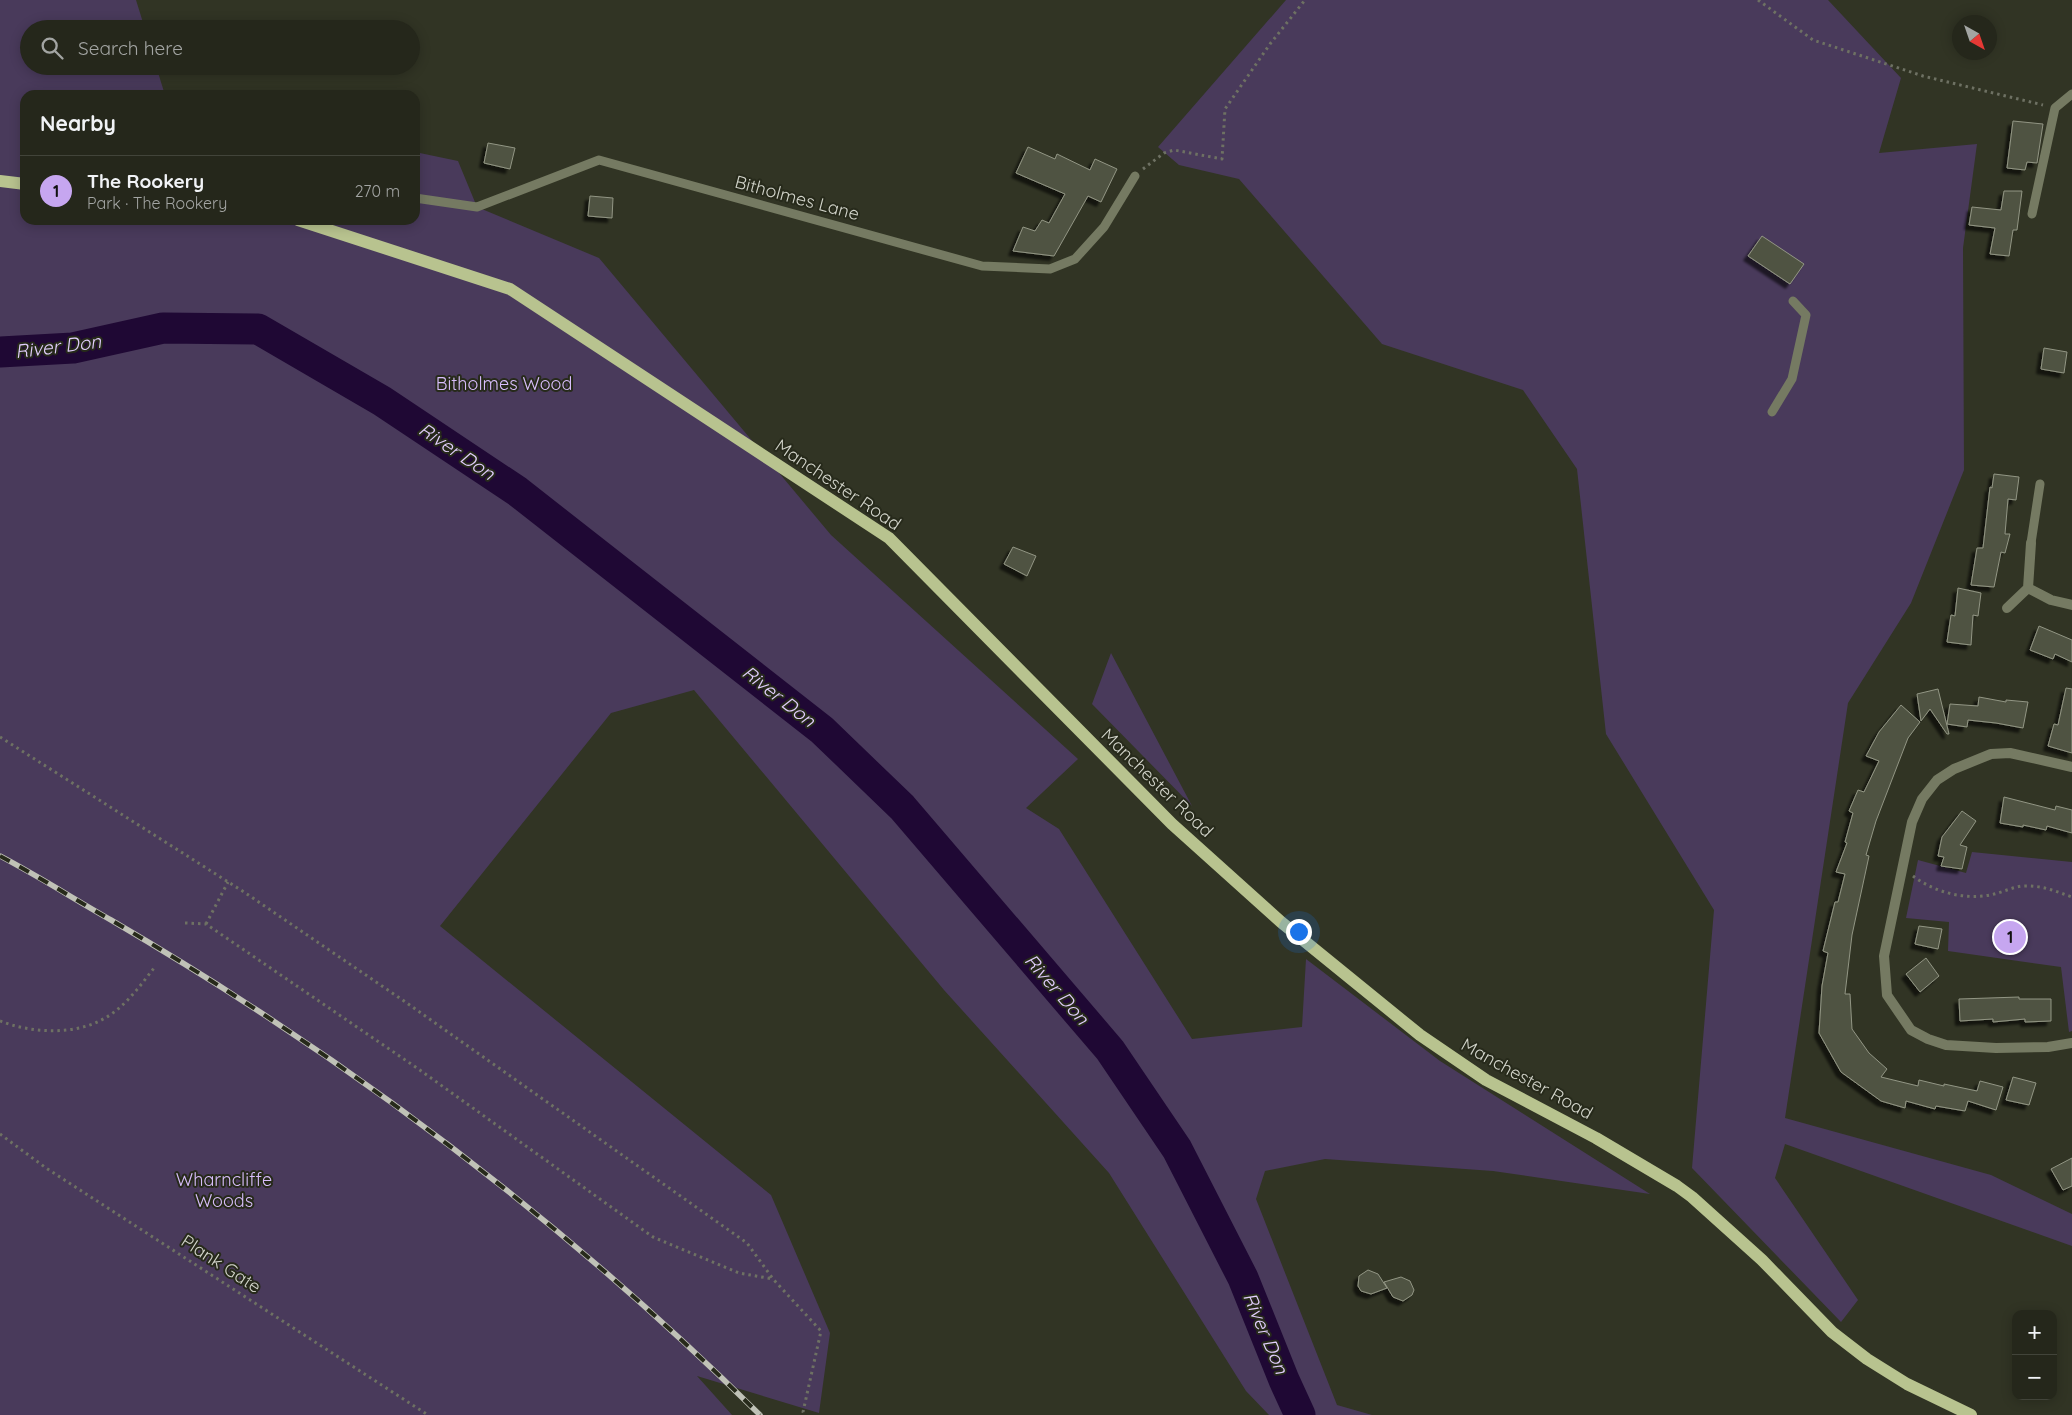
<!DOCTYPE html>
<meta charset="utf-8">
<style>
body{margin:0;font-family:Quicksand,sans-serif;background:#313328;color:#f1f3f6}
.controls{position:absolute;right:15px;bottom:15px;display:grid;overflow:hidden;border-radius:10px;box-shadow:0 2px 12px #0003}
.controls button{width:45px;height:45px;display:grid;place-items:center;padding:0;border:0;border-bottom:1px solid #42443a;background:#25271b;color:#f1f3f6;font:25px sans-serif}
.compass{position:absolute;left:1952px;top:15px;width:45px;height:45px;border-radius:50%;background:#25271b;box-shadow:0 2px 12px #0003;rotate:140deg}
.you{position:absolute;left:1298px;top:931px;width:18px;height:18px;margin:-12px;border:4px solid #fff;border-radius:50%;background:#1a73e8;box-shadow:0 0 0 8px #1a73e833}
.badge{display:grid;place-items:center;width:32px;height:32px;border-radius:50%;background:#c6a6f0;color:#111;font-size:16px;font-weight:700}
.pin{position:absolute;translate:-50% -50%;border:2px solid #fff;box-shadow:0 1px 5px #0006}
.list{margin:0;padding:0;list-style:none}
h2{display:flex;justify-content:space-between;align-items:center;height:65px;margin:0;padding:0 20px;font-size:21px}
h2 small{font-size:16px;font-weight:400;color:#a3a5a3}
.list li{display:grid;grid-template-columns:32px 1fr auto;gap:15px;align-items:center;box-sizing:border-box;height:70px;padding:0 20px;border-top:1px solid #42443a}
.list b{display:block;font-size:19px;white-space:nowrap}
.list p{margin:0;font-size:16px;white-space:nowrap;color:#a3a5a3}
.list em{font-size:16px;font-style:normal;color:#a3a5a3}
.icon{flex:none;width:28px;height:28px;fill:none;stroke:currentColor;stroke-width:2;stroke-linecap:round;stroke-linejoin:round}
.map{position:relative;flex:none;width:2072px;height:1415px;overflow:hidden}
.search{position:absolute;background:#25271b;box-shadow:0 2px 12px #0003;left:20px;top:20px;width:400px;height:55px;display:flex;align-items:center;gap:12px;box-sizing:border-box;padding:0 18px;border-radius:28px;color:#a3a5a3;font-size:19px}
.panel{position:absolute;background:#25271b;box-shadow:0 2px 12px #0003;left:20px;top:90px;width:400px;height:135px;border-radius:15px}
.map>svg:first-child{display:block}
</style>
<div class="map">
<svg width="2072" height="1415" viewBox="0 0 2072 1415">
<defs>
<filter id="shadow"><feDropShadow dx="-4.5" dy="4.5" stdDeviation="1" flood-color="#0009"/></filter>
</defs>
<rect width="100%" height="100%" fill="#313424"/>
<path fill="#493a5b" d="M0 0H136L145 29H29V66H156L165 95H25V220H415V152L458 161 477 207 599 258 831 535 1078 759 1026 808 1059 829 1192 1039 1302 1027 1306 959 1440 1061 1650 1194 1493 1171 1325 1159 1265 1171 1256 1199 1337 1405 1372 1415H1269L1246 1391 1109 1173 944 990 694 690 611 713 440 926 771 1195 830 1333 819 1413 697 1376 732 1415H0Z
M1286 0H1828L1901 78 1879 153 1977 144 1963 248 1964 470 1911 603 1848 703 1785 1118 1991 1175 2072 1214V1246L1785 1144 1775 1178 1858 1300 1841 1322 1692 1168 1714 910 1606 734 1577 469 1523 390 1382 344 1239 179 1179 165 1158 147Z
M1111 653 1192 806 1092 704Z
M1972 852 2072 862V1031L2069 1032 2061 967 1948 951 1949 922 1906 918 1918 860 1966 873Z"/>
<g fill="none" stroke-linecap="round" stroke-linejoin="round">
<path stroke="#1f0834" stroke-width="31" d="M0 352 73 348 163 328 258 329 382 401 517 491 822 730 902 807 1110 1050 1177 1149 1243 1278 1284 1380 1300 1415"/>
</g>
<path fill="#505343" stroke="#929684" filter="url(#shadow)" d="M2013 121 2043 124 2037 163 2027 162 2025 170 2007 168Z
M488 143 515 148 510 169 484 163Z
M1028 147 1055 159 1057 154 1090 170 1095 159 1117 169 1101 202 1088 196 1054 256 1013 251 1023 227 1035 231 1042 220 1049 223 1065 194 1016 173Z
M2004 191H2022L2017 230H2013L2009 256 1990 254 1995 228 1969 225 1972 207 2001 210Z
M590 196 613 198 612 218 588 216Z
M1762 236 1804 264 1790 284 1748 256Z
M2044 348 2067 352 2064 373 2041 369Z
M1994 474 2019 477 2016 500 2008 499 2005 534H2010L2005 553 2001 552 1994 587 1971 585 1977 548H1983L1990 487 1992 488Z
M1013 547 1036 556 1027 576 1004 564Z
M1958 588 1981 593 1978 616 1973 615 1971 645 1947 642 1951 615 1955 616Z
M2039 626 2072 640V662L2055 654 2053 659 2030 650Z
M2066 688 2072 689V753L2048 746 2054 724 2058 725Z
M1938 689 1949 734H1947L1930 709 1921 721 1917 694Z
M1979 697 2006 702V700L2028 702 2023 728 1996 723 1968 720 1967 727 1947 724 1950 704 1978 706Z
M1901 705 1920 722 1908 738 1876 821 1866 855 1869 856 1852 935 1845 994H1850L1852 1029 1869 1053 1887 1069 1881 1077 1918 1086 1919 1080 1944 1086V1084L1977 1091 1980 1081 2003 1087 1996 1110 1968 1101 1965 1111 1936 1106 1935 1109 1906 1101 1905 1108 1881 1101 1841 1072 1819 1033 1822 986 1828 953 1823 951 1835 902H1838L1845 874 1836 872 1847 843 1845 842 1853 813 1849 811 1858 790 1864 792 1879 761 1866 756 1879 732Z
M2004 797 2055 810 2056 806 2072 810V833L2047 826 2046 830 2023 825V827L2000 823Z
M1962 811 1976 821 1960 845 1967 847 1962 869 1941 866 1944 857 1938 856 1942 837Z
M1919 926 1942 929 1938 949 1915 944Z
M1926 958 1939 976 1920 992 1906 974Z
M2019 997V999H2051V1021L2025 1022V1019L1993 1022V1019L1960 1021 1959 999Z
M2013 1077 2036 1083 2029 1105 2006 1100Z
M2072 1158V1186L2063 1190 2051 1169Z
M1368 1270 1378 1274 1387 1288 1371 1294 1361 1291 1358 1286 1359 1276Z
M1401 1277 1410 1281 1414 1290 1412 1295 1403 1301 1393 1297 1384 1282Z"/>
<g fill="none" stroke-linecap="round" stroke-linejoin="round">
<path stroke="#6e7163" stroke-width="3" stroke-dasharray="2.5 4" stroke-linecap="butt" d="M1758 0 1813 40 1923 76 2043 105
M1143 169 1164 153 1174 150 1222 159 1225 109 1270 44 1305 0
M0 737 244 892 404 1001 747 1243 773 1279 821 1331 803 1412 805 1415
M1913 876C1934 892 1964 900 1990 895 2001 893 2012 887 2023 886 2041 885 2055 891 2072 897
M185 923 206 924 417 1068 653 1237 739 1273 773 1279
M206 924 228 882
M0 1021C31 1033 75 1036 105 1018 125 1007 140 986 154 968
M0 1134 46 1168 428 1415"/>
<path stroke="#757a62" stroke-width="9" d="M415 198 477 207 599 160 982 266 1050 269 1075 259 1104 227 1135 176
M2032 214 2055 108 2072 94
M1772 412 1792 379 1806 315 1793 301
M2031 543 2040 484"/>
<path stroke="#757a62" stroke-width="10" d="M2028 588 2051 600 2072 605
M2007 608 2028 588 2031 543
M2072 767 2010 753 1991 754 1954 769 1937 780 1922 799 1912 822 1884 956 1887 995 1911 1030 1928 1039 1946 1045 1996 1048 2048 1047 2072 1043"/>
<path stroke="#b8c38f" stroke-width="12" d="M0 181 25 184
M298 220 510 289 889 538 1172 824 1281 922 1420 1035 1486 1080 1596 1138 1677 1186 1692 1197 1762 1260 1832 1332 1867 1359 1907 1384 1971 1415"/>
<defs>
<path id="rail" d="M0 856C38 876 74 899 111 920 346 1057 567 1224 760 1415"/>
</defs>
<use href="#rail" stroke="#c0c2b7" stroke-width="5.5"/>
<use href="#rail" stroke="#272a1b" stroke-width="4" stroke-dasharray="11" stroke-linecap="butt"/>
</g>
<g text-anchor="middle" stroke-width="4" stroke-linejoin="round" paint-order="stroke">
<g font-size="18" fill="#d2d4ca" stroke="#272a1b">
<text transform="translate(797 198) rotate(15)" y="6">Bitholmes Lane</text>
<text transform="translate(838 485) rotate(34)" y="6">Manchester Road</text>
<text transform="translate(1157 783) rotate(44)" y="6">Manchester Road</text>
<text transform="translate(1527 1079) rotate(29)" y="6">Manchester Road</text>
<text transform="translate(221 1264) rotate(33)" y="6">Plank Gate</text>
</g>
<g font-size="18" fill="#d8befc" stroke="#272a1b">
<text x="504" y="390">Bitholmes Wood</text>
<text x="224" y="1186">Wharncliffe<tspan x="224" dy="21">Woods</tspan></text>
</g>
<g font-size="19" font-style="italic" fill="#e3cfff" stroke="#272a1b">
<text transform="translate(58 346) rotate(-7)" y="7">River Don</text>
<text transform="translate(457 451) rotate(34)" y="7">River Don</text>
<text transform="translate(779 696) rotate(38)" y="7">River Don</text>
<text transform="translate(1057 989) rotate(49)" y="7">River Don</text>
<text transform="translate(1266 1333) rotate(67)" y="7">River Don</text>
</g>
</g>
</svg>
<div class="controls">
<button>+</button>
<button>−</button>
</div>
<svg class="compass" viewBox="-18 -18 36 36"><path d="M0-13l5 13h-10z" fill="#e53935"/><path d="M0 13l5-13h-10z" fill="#a3a5a3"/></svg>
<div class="you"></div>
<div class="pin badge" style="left:2010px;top:937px">1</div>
<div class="search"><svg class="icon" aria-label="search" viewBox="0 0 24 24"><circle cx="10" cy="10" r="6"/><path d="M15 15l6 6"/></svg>Search here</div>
<section class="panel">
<h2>Nearby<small></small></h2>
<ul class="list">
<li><span class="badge">1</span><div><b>The Rookery</b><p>Park · The Rookery</p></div><em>270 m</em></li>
</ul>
</section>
</div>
